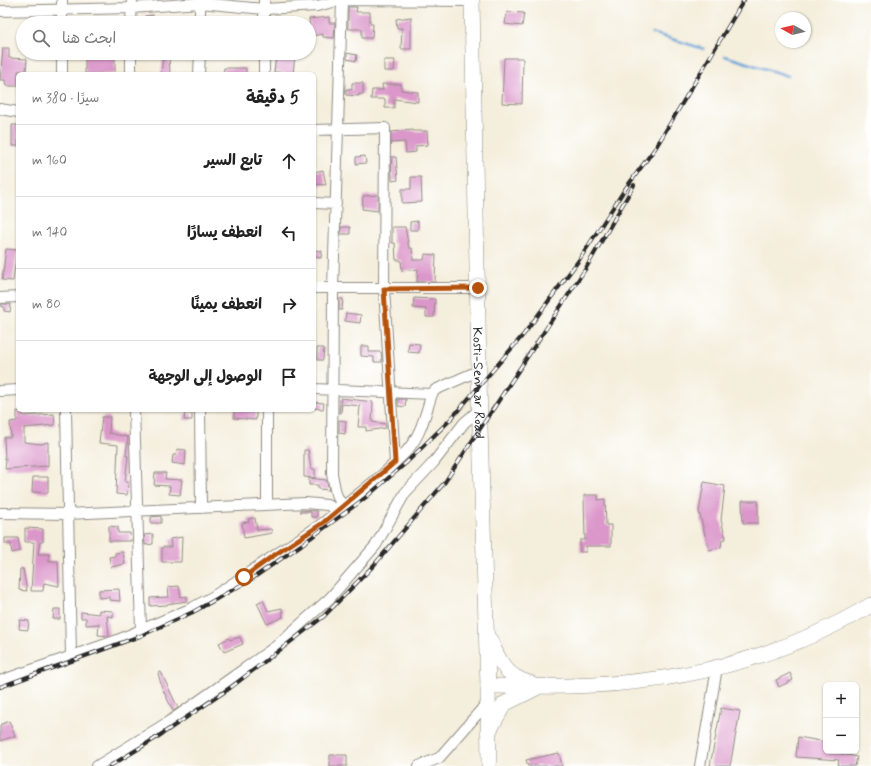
<!DOCTYPE html>
<html lang="ar">
<meta charset="utf-8">
<style>
body{margin:0;font-family:Mynerve,"Playpen Sans Arabic",sans-serif;background:#f2f2f2;color:#222;direction:rtl}
.controls{position:absolute;right:12px;bottom:12px;display:grid;overflow:hidden;border-radius:6px;box-shadow:0 1px 3px #0004}
.controls button{width:36px;height:36px;display:grid;place-items:center;padding:0;border:0;border-bottom:1px solid #e0e0e0;background:#fff;color:#222;font:20px sans-serif}
.compass{position:absolute;left:775px;top:12px;width:36px;height:36px;border-radius:50%;background:#fff;box-shadow:0 1px 3px #0004;rotate:278deg}
.stop{position:absolute;width:12px;height:12px;margin:-9px;border:3px solid #b45309;border-radius:50%;background:#fff}
.stop.end{background:#b45309;border-color:#fff;box-shadow:0 1px 4px #0008}
.list{margin:0;padding:0;list-style:none}
h2{display:flex;justify-content:space-between;align-items:center;height:52px;margin:0;padding:0 16px;font-size:17px}
h2 small{font-size:13px;font-weight:400;color:#767676}
.list li{display:grid;grid-template-columns:26px 1fr auto;gap:12px;align-items:center;box-sizing:border-box;height:72px;padding:0 16px;border-top:1px solid #e0e0e0}
.list b{display:block;font-size:15px;white-space:nowrap}
.list em{font-size:13px;font-style:normal;color:#767676}
.icon{flex:none;width:22px;height:22px;fill:none;stroke:currentColor;stroke-width:2;stroke-linecap:round;stroke-linejoin:round}
.map{position:relative;flex:none;width:871px;height:766px;overflow:hidden;direction:ltr}
.search{position:absolute;background:#fff;box-shadow:0 1px 3px #0004;left:16px;top:16px;width:300px;height:44px;display:flex;align-items:center;gap:10px;box-sizing:border-box;padding:0 14px;border-radius:22px;color:#767676;font-size:15px}
.panel{position:absolute;background:#fff;box-shadow:0 1px 3px #0004;left:16px;top:72px;width:300px;height:340px;border-radius:6px;direction:rtl}
.map>svg:first-child{display:block}
</style>
<div class="map">
<svg width="871" height="766" viewBox="0 0 871 766">
<rect width="100%" height="100%" fill="#fff"/>
<filter id="ink" filterUnits="userSpaceOnUse"><feTurbulence type="fractalNoise" baseFrequency=".025" numOctaves="2"/><feDisplacementMap in="SourceGraphic" scale="8" xChannelSelector="R" yChannelSelector="G"/><feConvolveMatrix kernelMatrix="1 2 1 2 8 2 1 2 1" color-interpolation-filters="sRGB"/></filter>
<filter id="wash" filterUnits="userSpaceOnUse"><feTurbulence type="fractalNoise" baseFrequency=".012" numOctaves="4" result="noise"/><feDisplacementMap in="SourceGraphic" scale="16" xChannelSelector="R" yChannelSelector="G"/><feGaussianBlur stdDeviation="0.9" result="paint"/><feColorMatrix in="noise" values="0 0 0 0 0 0 0 0 0 0 0 0 0 0 0 0 0 1.4 0 .05"/><feComposite in="paint" operator="in"/></filter>
<g filter="url(#wash)">
<rect width="100%" height="100%" fill="#f4eedc"/>
<g fill="none" stroke-linecap="round" stroke-linejoin="round">
<path stroke="#69a2d8" stroke-width="2.5" d="M652 33 704 49
M725 56 788 76"/>
</g>
<g id="blocks">
<path fill="#db97ca" d="M348 7H357L356 12H370V24H373L372 38H362V29H348Z
M507 12 524 13 522 26 505 24Z
M153 15 154 23H146L145 16Z
M329 17V23H335L334 38 323 37V34L311 36 309 19Z
M411 17V49H401L402 28H397L396 19Z
M3 48H9V58L27 59 26 71H18V86H6L5 80H0Z
M85 53H106V57L115 56V74H85Z
M347 53 357 55 356 61 347 59Z
M289 54 295 55 293 74 274 72 276 57 288 59Z
M163 56H169L170 74H161Z
M504 58H523L522 104 502 103Z
M384 60H395L394 71H384Z
M224 68H246V74H223Z
M352 83H363V94H359V96L346 95V89L352 90Z
M382 84H401V90L418 92V102L394 99V108H385V99H371L372 90H383Z
M12 125H18V146H12Z
M413 130V131H427L428 145 416 146V152L406 153 405 142 391 143V132Z
M365 156 366 163 356 164V157Z
M391 157H396L398 180 392 181Z
M323 170 326 185 314 184V172Z
M411 177H421L422 202 402 203V189H411Z
M378 195V211L362 209 363 196Z
M418 221V230H410V222Z
M341 227H350V234H341Z
M392 227H405L409 248H412L413 260H424L425 254 436 255 435 282H417L418 269 402 271 401 260H396L395 243H392Z
M6 249 17 250 13 281 2 280Z
M314 250 322 251 321 258 314 257Z
M414 298 435 299 434 317H426V309L413 308Z
M339 299H343L342 310H339Z
M1 304H11L10 312 4 311V307L1 306Z
M346 313 361 315 360 323 345 321Z
M409 343 420 344 419 353 408 352Z
M361 346H369V352H381L382 362H374V357L361 356Z
M317 348H324L323 360H317Z
M341 398 373 402 372 422 386 424V428L366 431V427H358L360 406 342 404 341 413H339Z
M398 399H406L405 407 398 406Z
M314 402 324 403 323 409 314 408Z
M234 410H256V420L234 418Z
M17 411H23V416L54 414 55 425 24 428V442L41 444 48 442V466L5 469 6 459H5L4 437H11L10 422 17 421Z
M185 413 192 414V420H184Z
M102 417H110L109 433 128 437 126 456H128L125 482H128L127 495 116 494 118 445 99 443Z
M339 420 346 421 345 434 339 433Z
M177 449 186 450 185 465 172 463 173 455H176Z
M304 450H308L311 469H315V478L304 477Z
M155 473H166L165 479 182 480 180 495 169 494 170 486 154 485Z
M33 477H48V493L32 492Z
M309 478 326 480 329 490 318 489V485H309Z
M704 482 725 486 721 520 726 539 722 540 721 547 709 550 699 512Z
M584 495H598V500L605 499 606 525H611V546H586V552H580V540H585Z
M742 501H758V523H743Z
M300 510 317 511V517H311V512H300Z
M161 516V523H151V517Z
M255 518 257 530 271 529 272 533 244 538 242 523 249 522 248 519Z
M109 526 118 527V533H130L131 541H109Z
M25 528 43 529V542H40L38 554H49V561H58L59 586 44 583 43 591H31L34 542H25Z
M153 534V544L145 545 144 535Z
M182 537 181 562H162V547H171L170 539Z
M5 538H18L20 551 12 553 11 544H5Z
M123 552 125 564 111 567 109 557 115 556V553Z
M20 569H23L27 591 19 590Z
M179 586 181 597 187 596V601L167 604V605L150 606V598L169 597 168 587Z
M119 589 120 601 109 600V597L99 598V590Z
M263 600 268 611 282 608 283 617 267 624 257 603Z
M54 609H60V619H53Z
M99 610 113 611V617L107 616 109 636 98 635 99 624 86 625V618H81V612L99 614Z
M20 620 29 621 28 630 19 629Z
M240 637 243 644 224 652 219 643 229 638 230 640Z
M161 672 178 708 173 711 162 688 158 673Z
M790 673 793 680 779 687 776 680Z
M721 708 740 711 730 766H710Z
M9 721 15 736 0 741V725Z
M798 737 826 742V751H838V753L857 757 855 766H838L839 760 796 757Z
M559 753 562 766H528L526 760Z
M330 755H347V766H330Z"/>
</g>
</g>
<g filter="url(#ink)">
<use href="#blocks" fill-opacity="0" stroke="#908c84" stroke-width="1"/>
<g fill="none" stroke-linecap="round" stroke-linejoin="round">
<defs>
<path id="minor" d="M62 0V23
M264 0V23
M342 0 333 288 332 474 336 494 343 507
M345 0 472 1
M0 11 131 8 200 3 264 9 317 6 342 0
M131 23 132 0
M200 23V0
M264 53V74
M62 74V53
M131 74V53
M199 74 200 53
M0 109 18 112
M314 130 385 128 384 289 395 462
M314 203 336 204
M314 288H478
M0 298 18 297
M314 389 432 394
M0 391 18 390
M66 410 71 655
M134 410 141 629
M200 410 201 508
M267 505V410
M0 513 67 514 306 503 327 505 339 510
M0 681 115 641 192 608 214 596 323 523 382 475 405 453C422 434 424 417 432 394L435 390 480 370
M97 766 173 719 237 674 276 646 330 598 376 545 405 493 434 462 464 423 480 409
M419 766 439 758 488 702
M700 766 717 668"/>
<g id="highway">
<path id="s1" d="M472 0 480 428 488 686 489 766"/>
<path d="M490 640C499 661 506 677 530 683"/>
<path d="M488 686C524 686 559 687 594 685 691 680 787 655 871 605"/>
<path d="M489 731 504 704 536 688"/>
</g>
</defs>
<use href="#minor" stroke="#908c84" stroke-width="12"/>
<use href="#highway" stroke="#908c84" stroke-width="16"/>
<use href="#minor" stroke="#fff" stroke-width="10"/>
<use href="#highway" stroke="#fff" stroke-width="15"/>
<defs>
<path id="rail" d="M0 687 140 636 193 612 250 580 301 545 365 498 406 463 450 420 524 334 579 260 623 192 656 147 744 0
M110 766 153 740 230 688 323 617 374 565 445 482 586 268 634 185"/>
</defs>
<use href="#rail" stroke="#2b2b2b" stroke-width="4"/>
<use href="#rail" stroke="#fff" stroke-width="2.5" stroke-dasharray="8" stroke-linecap="butt"/>
</g>
</g>
<g fill="none" stroke-linecap="round" stroke-linejoin="round" filter="url(#ink)">
<path stroke="#b45309" stroke-width="5" d="M244 577 270 558 323 523 395 462 384 289 478 288"/>
</g>
<g text-anchor="middle" stroke-width="3" stroke-linejoin="round" paint-order="stroke">
<g font-size="14" fill="#2b2b2b" stroke="#fff">
<text dy="5" stroke="none"><textPath href="#s1" startOffset="383">Kosti-Sennar Road</textPath></text>
</g>
</g>
</svg>
<div class="controls">
<button>+</button>
<button>−</button>
</div>
<svg class="compass" viewBox="-18 -18 36 36"><path d="M0-13l5 13h-10z" fill="#e53935"/><path d="M0 13l5-13h-10z" fill="#767676"/></svg>
<div class="stop" style="left:244px;top:577px"></div>
<div class="stop end" style="left:478px;top:288px"></div>
<div class="search"><svg class="icon" aria-label="search" viewBox="0 0 24 24"><circle cx="10" cy="10" r="6"/><path d="M15 15l6 6"/></svg>ابحث هنا</div>
<section class="panel">
<h2>5 دقيقة<small>سيرًا · 380 m</small></h2>
<ul class="list">
<li><svg class="icon" aria-label="ahead" viewBox="0 0 24 24"><path d="M12 20V5M6 11l6-6 6 6"/></svg><div><b>تابع السير</b></div><em>160 m</em></li>
<li><svg class="icon" aria-label="left" viewBox="0 0 24 24"><path d="M17 20v-9H6M10 6l-5 5 5 5"/></svg><div><b>انعطف يسارًا</b></div><em>140 m</em></li>
<li><svg class="icon" aria-label="right" viewBox="0 0 24 24"><path d="M7 20v-9h11M14 6l5 5-5 5"/></svg><div><b>انعطف يمينًا</b></div><em>80 m</em></li>
<li><svg class="icon" aria-label="arrive" viewBox="0 0 24 24"><path d="M6 21V4h12l-3 4 3 4H6"/></svg><div><b>الوصول إلى الوجهة</b></div></li>
</ul>
</section>
</div>
